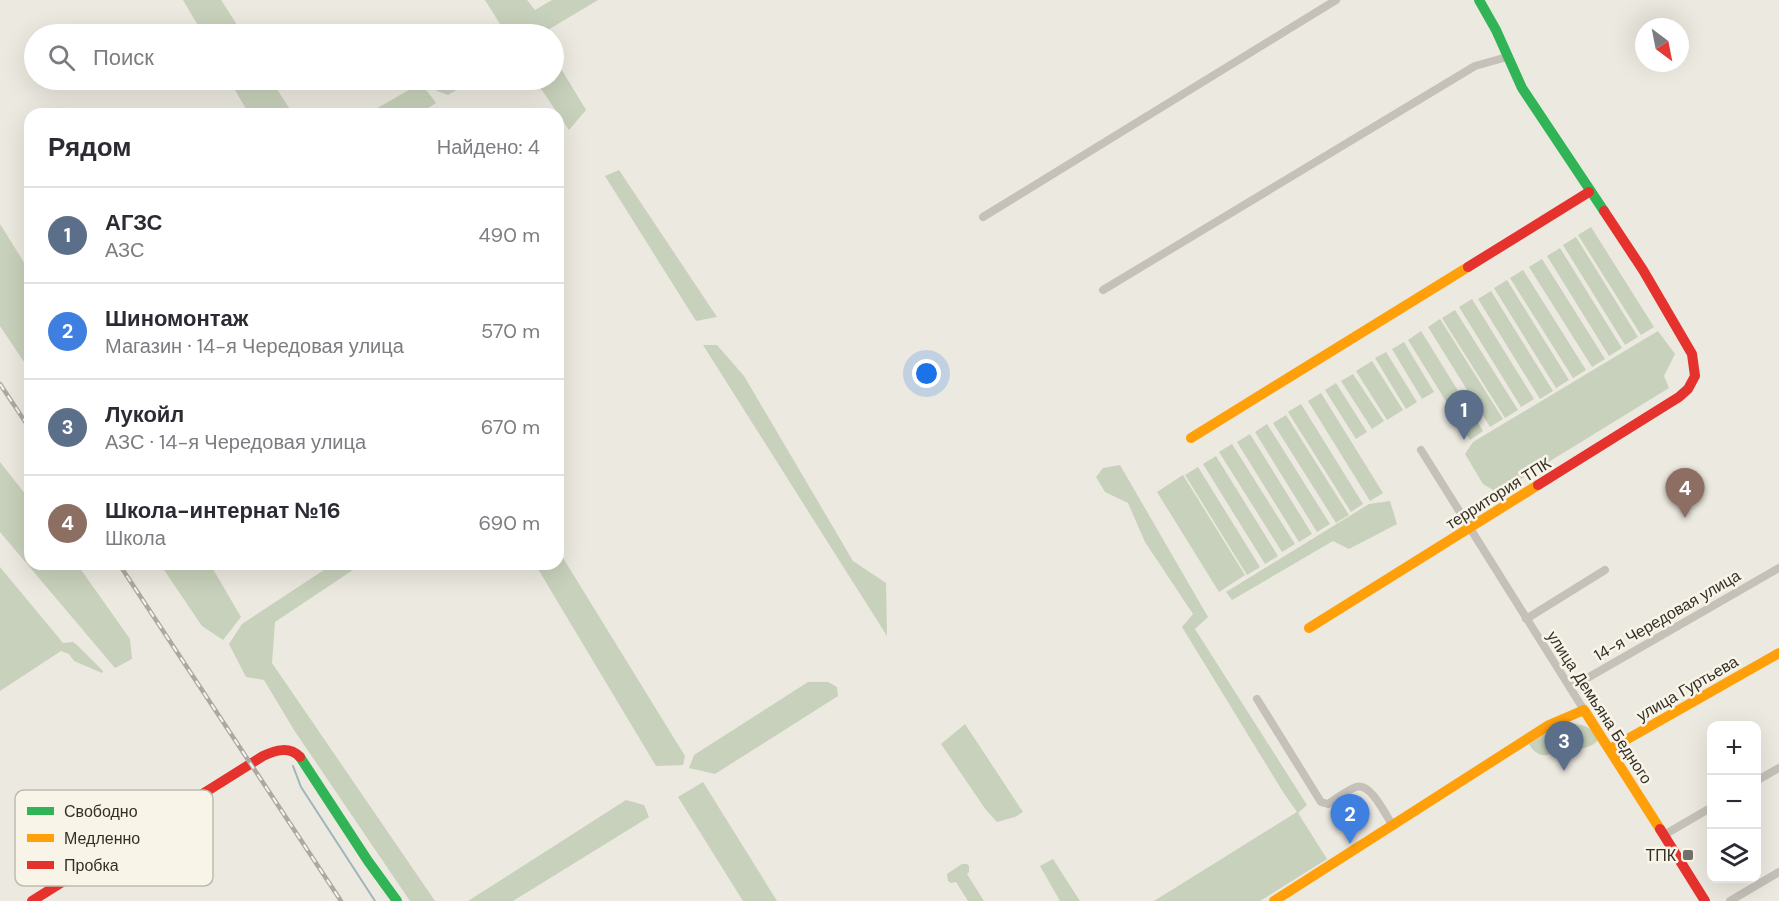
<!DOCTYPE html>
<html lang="ru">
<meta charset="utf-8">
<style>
body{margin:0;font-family:"DM Sans",sans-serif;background:#f2f2f3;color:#2b2b33}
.controls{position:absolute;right:18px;bottom:18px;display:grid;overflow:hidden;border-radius:12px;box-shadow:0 6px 24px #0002}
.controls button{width:54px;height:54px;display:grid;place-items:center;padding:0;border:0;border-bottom:2px solid #e1e1e2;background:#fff;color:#2b2b33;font:30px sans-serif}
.compass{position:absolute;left:1635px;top:18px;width:54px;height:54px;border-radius:50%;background:#fff;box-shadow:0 6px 24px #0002;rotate:148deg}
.you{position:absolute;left:927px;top:374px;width:21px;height:21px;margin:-15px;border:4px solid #fff;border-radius:50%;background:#1a73e8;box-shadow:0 0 0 9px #1a73e833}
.badge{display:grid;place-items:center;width:39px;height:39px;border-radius:50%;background:#b45309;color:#fff;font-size:20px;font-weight:700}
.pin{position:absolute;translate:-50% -50px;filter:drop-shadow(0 2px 3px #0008)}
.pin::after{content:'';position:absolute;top:32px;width:21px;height:18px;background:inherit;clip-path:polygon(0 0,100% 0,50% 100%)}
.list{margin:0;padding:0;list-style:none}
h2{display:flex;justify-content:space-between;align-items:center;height:78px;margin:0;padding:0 24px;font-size:26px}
h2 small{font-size:20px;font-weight:400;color:#7c7c81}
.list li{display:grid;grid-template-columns:39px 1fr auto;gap:18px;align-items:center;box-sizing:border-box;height:96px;padding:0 24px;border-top:2px solid #e1e1e2}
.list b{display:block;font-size:22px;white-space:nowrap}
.list p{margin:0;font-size:20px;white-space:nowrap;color:#7c7c81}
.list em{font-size:20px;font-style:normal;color:#7c7c81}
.icon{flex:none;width:33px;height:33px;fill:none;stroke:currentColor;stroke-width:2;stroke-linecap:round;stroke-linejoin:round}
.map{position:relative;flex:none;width:1779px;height:901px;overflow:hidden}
.search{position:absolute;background:#fff;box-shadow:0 6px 24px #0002;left:24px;top:24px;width:540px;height:66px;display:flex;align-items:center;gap:15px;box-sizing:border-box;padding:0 21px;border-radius:33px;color:#7c7c81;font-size:22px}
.panel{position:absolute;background:#fff;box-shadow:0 6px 24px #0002;left:24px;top:108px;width:540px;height:462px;border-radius:18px}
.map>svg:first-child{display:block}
</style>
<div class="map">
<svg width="1779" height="901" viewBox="0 0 1779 901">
<rect width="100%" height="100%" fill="#ece9e0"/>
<path fill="#c8d1bb" d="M183 0H221L243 34H203Z
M485 0H527L535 10 552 0H598L541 34H482L500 24Z
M554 57 586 110 569 130 535 80H554Z
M229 80H271L293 114H249Z
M428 80H473L448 95 437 91Z
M421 83 436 103 419 114H367Z
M619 170 717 317 696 321 605 176Z
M0 224 30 272V371L0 326Z
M1591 227 1654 327 1641 335 1578 235Z
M1576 237 1638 337 1625 345 1563 245Z
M1560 248 1622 348 1609 356 1547 256Z
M1542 259 1605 359 1592 367 1529 267Z
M1523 270 1586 370 1573 378 1510 278Z
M1507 280 1569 380 1556 388 1494 288Z
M1491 291 1553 391 1540 399 1478 299Z
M1472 299 1534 399 1521 407 1459 307Z
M1455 310 1518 410 1505 418 1442 318Z
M1440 319 1503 419 1490 427 1428 327Z
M1421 331 1483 431 1470 440 1408 340Z
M1658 331 1675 354 1664 376 1669 388 1498 493 1483 484 1465 454 1473 442Z
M1404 342 1434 392 1422 399 1392 349Z
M703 345H717L744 376 853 561 886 583 887 636Z
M1386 352 1417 402 1406 409 1375 358Z
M1372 361 1403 410 1387 420 1356 371Z
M1353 374 1384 421 1372 429 1341 381Z
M1336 383 1367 432 1356 439 1325 390Z
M1321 393 1383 493 1370 501 1308 401Z
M1301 404 1363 504 1351 512 1288 412Z
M1286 415 1349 515 1336 523 1273 423Z
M1267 424 1330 524 1317 532 1255 432Z
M1250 434 1312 534 1299 542 1237 442Z
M1232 444 1295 544 1282 552 1219 452Z
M1216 456 1278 556 1265 564 1203 464Z
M0 462 30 500V564H77L130 639 132 659 115 668 0 532Z
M1120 465 1208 617 1195 629 1307 805 1298 813 1327 859 1260 901H1154L1297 812 1283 792 1182 627 1193 614 1145 542 1128 503 1105 492 1096 477 1103 468Z
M1198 467 1260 567 1247 575 1185 475Z
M1183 475 1245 575 1219 592 1157 492Z
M1390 501 1397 524 1349 549 1333 541 1232 600 1226 592 1369 504Z
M558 553H560L685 756 683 765 656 766 535 564H558Z
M160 564H210L241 617 223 640 202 626Z
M333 564H362L275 622 272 663 435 901H410L294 730 264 680 246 677 229 644 242 624Z
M0 567 63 643 73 642 78 646 103 671 102 673 74 661 69 654 61 651 0 691Z
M808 682H828L837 687 838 696 715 774 689 768 694 755Z
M965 724 1023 812 1015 817 997 822 986 810 941 744Z
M1568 724C1584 724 1591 726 1598 740 1593 747 1578 751 1571 748L1559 727Z
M1548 732 1555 739 1558 748C1548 759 1536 757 1529 744Z
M703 782 777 901H743L678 797Z
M626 800 644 805 649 817 513 901H468Z
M1053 859 1080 901H1060L1040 866Z
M962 864H967L969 866V872L967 874 984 901H968L956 882 951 883 948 881 947 874Z"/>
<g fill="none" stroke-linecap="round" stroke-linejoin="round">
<path stroke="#9eb5bc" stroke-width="2" d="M293 766 301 787 375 901"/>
<path stroke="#c5c1b9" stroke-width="8" d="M983 217 1336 0
M1103 290 1475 66 1507 57
M1421 450 1584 710
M1526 619 1605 570
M1570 688 1779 568
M1257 699 1321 802 1328 804C1336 799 1347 790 1356 787 1371 782 1386 816 1393 826
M1756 781 1779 768
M1664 835 1712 807
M1730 901 1779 872"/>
<path stroke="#30b455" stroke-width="10" d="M1479 0 1496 30 1522 88 1604 211
M300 757 368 861 397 901"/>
<path stroke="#ff9f0a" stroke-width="10" d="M1191 438 1468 267
M1309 628 1538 485
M1610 749 1779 653
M1274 901 1549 725 1584 710 1660 829"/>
<path stroke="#e5322d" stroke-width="10" d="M1468 267 1589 192
M1538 485 1679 397 1688 389 1695 376 1692 354 1643 270 1604 211
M1660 829 1705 901
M32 901 263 756C276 750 289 746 300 757"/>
<defs>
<path id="rail" d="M0 384 30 429
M119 564 341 901"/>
</defs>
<use href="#rail" stroke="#aca9a4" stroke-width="4.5"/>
<use href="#rail" stroke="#f8f5e8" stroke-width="2" stroke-dasharray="7" stroke-linecap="butt"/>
</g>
<rect fill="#757068" stroke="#f8f5e8" stroke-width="2" x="1682" y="849" width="12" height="12" rx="3"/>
<g text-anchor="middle" stroke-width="5" stroke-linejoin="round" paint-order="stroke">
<g font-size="16" fill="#352f28" stroke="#f8f5e8">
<text transform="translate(1498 493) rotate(-32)" y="6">территория ТПК</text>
<text transform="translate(1667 615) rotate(-30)" y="6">14-я Чередовая улица</text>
<text transform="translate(1687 688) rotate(-30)" y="6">улица Гуртьева</text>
<text transform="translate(1600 707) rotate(57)" y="6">улица Демьяна Бедного</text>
</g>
<g font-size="16" fill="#352f28" stroke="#f8f5e8" text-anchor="end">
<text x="1676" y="861">ТПК</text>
</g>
</g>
<rect x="15" y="790" width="198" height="96" rx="9" fill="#f8f5e8" stroke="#bebaae" stroke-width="1.5"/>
<rect x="27" y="807" width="27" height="8" fill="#30b455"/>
<rect x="27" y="834" width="27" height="8" fill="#ff9f0a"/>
<rect x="27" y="861" width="27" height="8" fill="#e5322d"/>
<g font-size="16" fill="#352f28">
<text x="64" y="817">Свободно</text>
<text x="64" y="844">Медленно</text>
<text x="64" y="871">Пробка</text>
</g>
</svg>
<div class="controls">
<button>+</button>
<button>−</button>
<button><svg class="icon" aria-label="layers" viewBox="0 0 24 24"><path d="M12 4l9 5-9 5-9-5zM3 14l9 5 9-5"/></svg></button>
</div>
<svg class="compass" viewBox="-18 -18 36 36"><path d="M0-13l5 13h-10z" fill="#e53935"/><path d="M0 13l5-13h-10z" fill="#7c7c81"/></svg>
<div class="you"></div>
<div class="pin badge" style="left:1464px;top:440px;background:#5c6f8a">1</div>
<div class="pin badge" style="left:1350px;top:844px;background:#3f7fe0">2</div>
<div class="pin badge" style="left:1564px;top:771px;background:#5c6f8a">3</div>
<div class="pin badge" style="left:1685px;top:518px;background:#8d6e63">4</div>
<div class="search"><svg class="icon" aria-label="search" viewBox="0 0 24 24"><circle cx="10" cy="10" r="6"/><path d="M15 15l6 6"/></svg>Поиск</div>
<section class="panel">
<h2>Рядом<small>Найдено: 4</small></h2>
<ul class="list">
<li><span class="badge" style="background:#5c6f8a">1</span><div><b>АГЗС</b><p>АЗС</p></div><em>490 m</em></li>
<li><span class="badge" style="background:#3f7fe0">2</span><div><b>Шиномонтаж</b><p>Магазин · 14-я Чередовая улица</p></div><em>570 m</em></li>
<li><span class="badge" style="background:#5c6f8a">3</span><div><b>Лукойл</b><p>АЗС · 14-я Чередовая улица</p></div><em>670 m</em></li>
<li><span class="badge" style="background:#8d6e63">4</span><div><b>Школа-интернат №16</b><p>Школа</p></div><em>690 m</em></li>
</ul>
</section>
</div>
